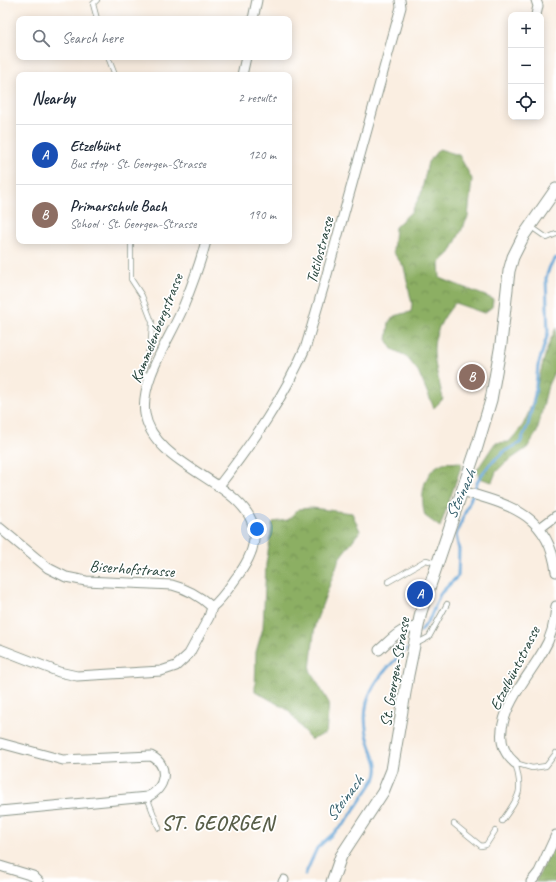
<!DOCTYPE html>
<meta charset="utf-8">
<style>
body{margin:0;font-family:Caveat,sans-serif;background:#f2f2f3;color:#1f2937}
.controls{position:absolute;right:12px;top:12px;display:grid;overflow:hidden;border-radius:8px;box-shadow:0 2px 10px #0003}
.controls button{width:36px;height:36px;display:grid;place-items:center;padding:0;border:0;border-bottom:1px solid #e0e1e3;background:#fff;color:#1f2937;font:20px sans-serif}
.you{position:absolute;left:257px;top:529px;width:14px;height:14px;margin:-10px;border:3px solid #fff;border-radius:50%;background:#1a73e8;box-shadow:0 0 0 6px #1a73e833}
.badge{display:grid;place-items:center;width:26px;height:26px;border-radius:50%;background:#0b8043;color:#fff;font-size:13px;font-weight:700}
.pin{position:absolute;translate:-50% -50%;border:2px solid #fff;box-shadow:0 1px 4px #0006}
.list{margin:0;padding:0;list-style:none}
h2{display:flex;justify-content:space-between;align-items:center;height:52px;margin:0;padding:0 16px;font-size:17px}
h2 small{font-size:13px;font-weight:400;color:#747a83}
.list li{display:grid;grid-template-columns:26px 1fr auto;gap:12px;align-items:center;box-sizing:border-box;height:60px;padding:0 16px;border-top:1px solid #e0e1e3}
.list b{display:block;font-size:15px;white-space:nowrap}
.list p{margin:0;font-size:13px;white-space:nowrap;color:#747a83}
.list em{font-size:13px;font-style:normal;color:#747a83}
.icon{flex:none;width:22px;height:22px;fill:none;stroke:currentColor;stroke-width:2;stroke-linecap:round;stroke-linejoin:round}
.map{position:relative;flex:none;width:556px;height:882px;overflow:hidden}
.search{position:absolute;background:#fff;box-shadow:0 2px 10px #0003;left:16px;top:16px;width:276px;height:44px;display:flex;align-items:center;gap:10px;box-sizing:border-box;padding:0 14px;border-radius:8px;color:#747a83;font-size:15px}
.panel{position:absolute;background:#fff;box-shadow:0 2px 10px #0003;left:16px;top:72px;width:276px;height:172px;border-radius:8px}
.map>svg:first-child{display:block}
</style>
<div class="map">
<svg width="556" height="882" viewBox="0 0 556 882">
<defs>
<pattern id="forest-crowns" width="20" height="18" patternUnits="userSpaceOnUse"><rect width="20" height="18" fill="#8caf63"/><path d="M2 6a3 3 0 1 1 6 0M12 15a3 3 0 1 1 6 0" fill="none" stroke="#729052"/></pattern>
</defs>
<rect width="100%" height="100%" fill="#fff"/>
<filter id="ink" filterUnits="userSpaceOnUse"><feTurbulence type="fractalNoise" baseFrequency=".025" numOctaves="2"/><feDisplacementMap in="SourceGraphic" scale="8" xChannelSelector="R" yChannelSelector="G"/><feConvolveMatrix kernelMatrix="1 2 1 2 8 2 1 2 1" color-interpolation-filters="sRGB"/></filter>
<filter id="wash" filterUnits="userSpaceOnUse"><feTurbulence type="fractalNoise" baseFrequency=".012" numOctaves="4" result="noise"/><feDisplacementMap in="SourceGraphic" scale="16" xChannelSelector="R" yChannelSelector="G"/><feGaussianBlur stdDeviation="0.9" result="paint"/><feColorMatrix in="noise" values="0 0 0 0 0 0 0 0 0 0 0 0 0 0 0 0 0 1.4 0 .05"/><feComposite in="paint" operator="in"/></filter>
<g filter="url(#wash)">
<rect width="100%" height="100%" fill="#faeee1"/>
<path fill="url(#forest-crowns)" stroke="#56764c" d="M439 149 459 155 472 179 468 217 450 253 439 263 440 278 493 299 492 307 484 313 455 303C424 340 434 357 443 399L434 408 418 371 406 356 392 349 387 341 389 322 393 317 401 314 411 312 412 304 404 267 393 252 395 227 412 211 421 194 428 162Z
M556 328V368L548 385 537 432 527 448 505 463 496 472 492 482 479 478 477 470 495 443 509 442C513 437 519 431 523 425 539 394 540 358 556 328Z
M459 462 462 464 440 527 425 516C420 498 422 471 443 463 447 462 454 463 459 462Z
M312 508 352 513 360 531 340 557 315 624 310 670 329 703 326 733 311 740 288 710 255 691 256 652 263 628 266 564 273 522 288 520 298 509Z
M556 842V882H535Z"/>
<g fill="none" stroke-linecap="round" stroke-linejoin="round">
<path stroke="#62a4d6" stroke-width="3" d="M421 631 430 618 440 594 458 576 459 550 456 535 479 478 490 464 505 451 520 443 528 425 535 394 538 366 548 333 546 278 550 266 556 258
M305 875 317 848 345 823 376 777C380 764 374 757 370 745 355 700 376 677 407 649"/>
</g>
</g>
<g filter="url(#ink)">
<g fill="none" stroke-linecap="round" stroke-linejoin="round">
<defs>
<path id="service" d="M97 0 93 4 97 19
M108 57 115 75
M530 226 547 238 556 234
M131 241V279L142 296 152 322 151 342 143 372 149 379
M388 582 426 560 437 563
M416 644 429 637 447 604
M515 763 532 768 546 766 556 753
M147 797 159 828
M502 821C519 797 524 792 515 763
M454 824 481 846 486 845 495 831"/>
<path id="minor" d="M536 15 538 6 536 0
M253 19 257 0
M242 75 246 57
M206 241C200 264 191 288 182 310 169 340 140 381 145 414 156 481 301 488 239 574 230 586 223 598 212 607
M218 487C252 443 284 398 306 346L326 278 401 7 400 0
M462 491C510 505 549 514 556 572
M0 528 48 568 66 577 86 581 172 585C188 589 200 596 212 607L209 617 189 654 176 666 161 671 77 676 59 672 0 649
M540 528 556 516
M379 650C391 640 402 625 418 628
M0 743 63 760 151 756C170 765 166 789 147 797L0 811
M515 763C478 732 527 680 543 651 551 638 555 621 556 606
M0 866 33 876 39 882
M283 882 284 880
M531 882 539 872 556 835"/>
<path id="tertiary" d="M332 882 341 856 383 792 392 770 408 675 421 612 477 447 491 400 501 344 509 271 513 257 524 235 556 189"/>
</defs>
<use href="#service" stroke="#8c968a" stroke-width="6"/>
<use href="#minor" stroke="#8c968a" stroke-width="11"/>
<use href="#tertiary" stroke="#8c968a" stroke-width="13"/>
<use href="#service" stroke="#fff" stroke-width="4.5"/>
<use href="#minor" stroke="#fff" stroke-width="9"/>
<use href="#tertiary" stroke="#fff" stroke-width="11"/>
</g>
</g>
<g text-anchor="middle" stroke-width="3.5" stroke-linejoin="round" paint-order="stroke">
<g font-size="16" fill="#1f3d34" stroke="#fff">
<text transform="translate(319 250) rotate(-75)" y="6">Tutilostrasse</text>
<text transform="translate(156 328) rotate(-68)" y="6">Kammelenbergstrasse</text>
<text transform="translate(132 568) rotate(4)" y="6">Biserhofstrasse</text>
<text transform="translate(514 668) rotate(-63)" y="6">Etzelbüntstrasse</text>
<text transform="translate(394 672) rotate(-80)" y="6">St. Georgen-Strasse</text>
</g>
<g font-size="17" font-style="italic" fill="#36616d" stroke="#fff">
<text transform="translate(460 494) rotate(-65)" y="6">Steinach</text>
<text transform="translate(344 798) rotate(-53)" y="6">Steinach</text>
</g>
<g font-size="20" font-weight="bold" letter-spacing="1" fill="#595f49" stroke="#fff">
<text x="218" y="830">ST. GEORGEN</text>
</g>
</g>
</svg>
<div class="controls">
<button>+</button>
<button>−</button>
<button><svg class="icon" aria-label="locate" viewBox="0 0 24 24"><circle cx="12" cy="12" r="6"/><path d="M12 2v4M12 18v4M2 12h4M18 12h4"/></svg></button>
</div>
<div class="you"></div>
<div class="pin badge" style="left:420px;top:594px;background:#1a4fb4">A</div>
<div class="pin badge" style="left:472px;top:377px;background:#8d6e63">B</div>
<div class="search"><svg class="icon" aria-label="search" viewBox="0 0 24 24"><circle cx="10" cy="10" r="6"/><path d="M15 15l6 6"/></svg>Search here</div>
<section class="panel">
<h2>Nearby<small>2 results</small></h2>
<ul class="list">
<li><span class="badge" style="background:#1a4fb4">A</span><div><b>Etzelbünt</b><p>Bus stop · St. Georgen-Strasse</p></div><em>120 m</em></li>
<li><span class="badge" style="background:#8d6e63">B</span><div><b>Primarschule Bach</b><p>School · St. Georgen-Strasse</p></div><em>190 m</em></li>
</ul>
</section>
</div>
